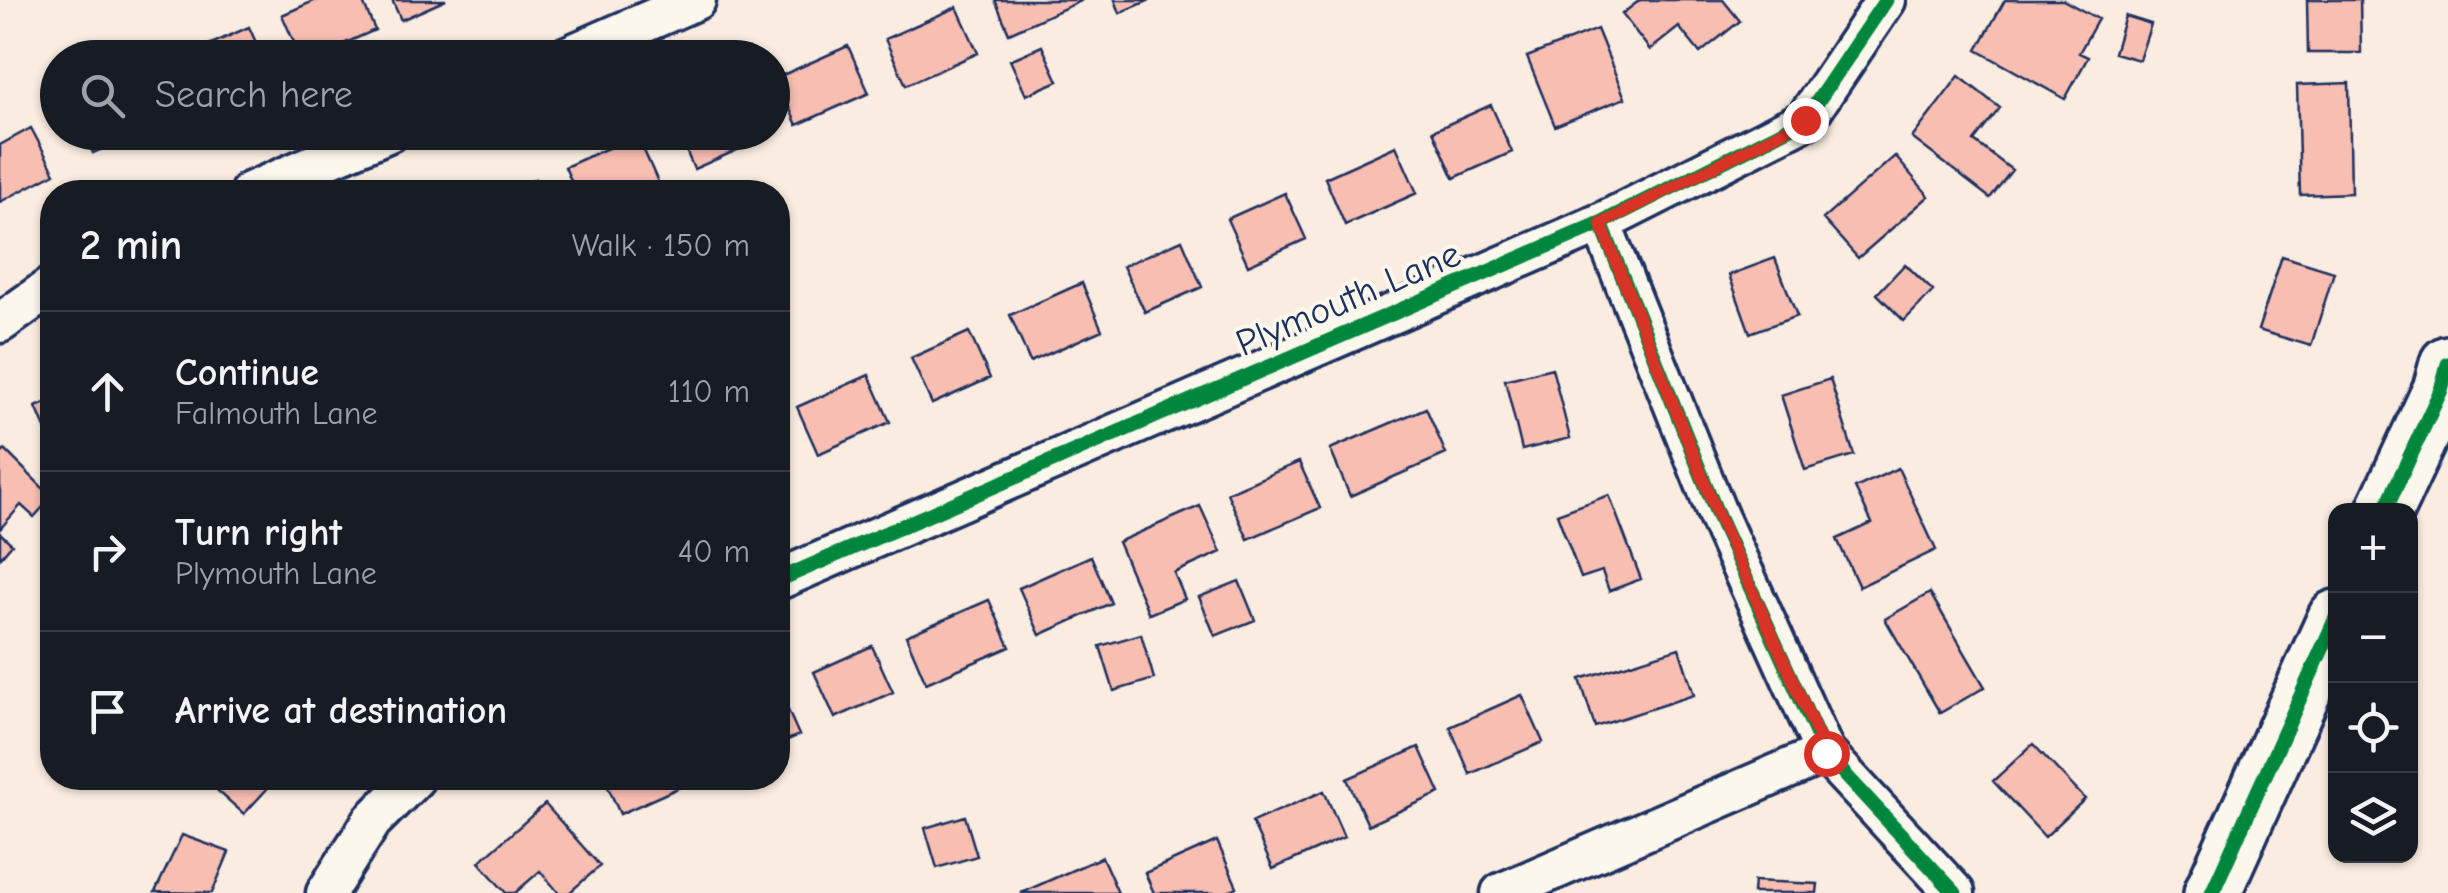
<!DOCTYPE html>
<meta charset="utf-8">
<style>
body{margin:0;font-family:"Comic Neue",sans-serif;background:#242831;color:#f1f3f6}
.controls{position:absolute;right:30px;bottom:30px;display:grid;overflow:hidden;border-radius:20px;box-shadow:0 2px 8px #0004}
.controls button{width:90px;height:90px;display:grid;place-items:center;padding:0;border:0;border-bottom:2px solid #363941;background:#171b24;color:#f1f3f6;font:50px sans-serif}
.stop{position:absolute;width:30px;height:30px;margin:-22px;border:8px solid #d93025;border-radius:50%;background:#fff}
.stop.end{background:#d93025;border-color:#fff;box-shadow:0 2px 10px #0008}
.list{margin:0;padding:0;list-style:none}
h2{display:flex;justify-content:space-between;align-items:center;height:130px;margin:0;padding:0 40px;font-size:42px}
h2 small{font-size:32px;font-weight:400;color:#9ea1a6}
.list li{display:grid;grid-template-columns:65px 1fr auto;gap:30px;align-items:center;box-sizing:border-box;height:160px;padding:0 40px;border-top:2px solid #363941}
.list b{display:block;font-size:38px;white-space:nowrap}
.list p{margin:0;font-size:32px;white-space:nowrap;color:#9ea1a6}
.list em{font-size:32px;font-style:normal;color:#9ea1a6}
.icon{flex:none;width:55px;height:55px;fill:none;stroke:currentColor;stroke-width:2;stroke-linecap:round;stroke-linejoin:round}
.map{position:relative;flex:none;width:2448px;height:893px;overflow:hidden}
.search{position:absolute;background:#171b24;box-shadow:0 2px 8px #0004;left:40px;top:40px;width:750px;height:110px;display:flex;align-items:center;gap:25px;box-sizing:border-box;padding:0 35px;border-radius:55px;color:#9ea1a6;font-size:38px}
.panel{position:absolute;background:#171b24;box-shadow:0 2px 8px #0004;left:40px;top:180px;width:750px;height:610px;border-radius:40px}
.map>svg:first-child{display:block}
</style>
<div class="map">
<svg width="2448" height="893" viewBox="0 0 2448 893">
<rect width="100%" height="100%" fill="#faece0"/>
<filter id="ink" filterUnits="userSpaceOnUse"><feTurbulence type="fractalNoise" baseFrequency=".01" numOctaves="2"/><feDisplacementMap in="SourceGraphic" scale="20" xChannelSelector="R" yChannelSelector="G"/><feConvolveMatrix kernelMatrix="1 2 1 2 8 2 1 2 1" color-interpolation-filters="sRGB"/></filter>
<g filter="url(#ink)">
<path fill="#f8beb1" stroke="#1b2f5e" stroke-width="2.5" d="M316 0H362L375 30 312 58H301L282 15Z
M392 0H446L401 20Z
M995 0H1081V1L1009 33Z
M1115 0H1150L1120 13Z
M1640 0H1723L1740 21 1700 53 1679 27 1650 50 1622 14Z
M2005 0H2063L2098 19 2079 53 2088 57 2065 99 1977 50Z
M2307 0H2360L2361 53H2308Z
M957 7 978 53 906 85 885 39Z
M2125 16 2151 24 2139 60 2114 53Z
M249 27 263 58H180Z
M1597 29 1625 98 1555 126 1527 57Z
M848 46 869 93 797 125 776 78Z
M1042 46 1058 81 1026 95 1010 60Z
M1959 76 2000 108 1974 141 2012 170 1990 198 1912 138Z
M2349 83 2351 193 2300 195 2297 85Z
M1491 105 1512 152 1454 178 1433 131Z
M31 128 55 173 0 202V145Z
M84 132H140L93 153Z
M678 132H764L767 137 694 169Z
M637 135 658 182 634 192H576L565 167Z
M1396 146 1417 193 1345 225 1325 178Z
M1895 156 1929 196 1858 258 1823 219Z
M535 179 541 192H505Z
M1285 193 1306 239 1248 265 1227 219Z
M1182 240 1202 287 1145 312 1123 266Z
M2282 256 2334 272 2311 346 2258 330Z
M1775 258 1797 316 1750 333 1729 275Z
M1905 264 1933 291 1904 321 1877 294Z
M1082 283 1102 330 1030 362 1010 315Z
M969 332 990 378 932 404 911 358Z
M1552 368 1570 438 1522 450 1505 380Z
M869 375 890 422 818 454 797 407Z
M1830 379 1854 455 1805 470 1781 395Z
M52 400V444L36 407Z
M1426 408 1446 454 1350 496 1330 449Z
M5 450 52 497 34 517 21 505 0 529V455Z
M1299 462 1320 508 1248 539 1227 493Z
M1898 468 1936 550 1859 587 1837 539 1872 523 1855 488Z
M1609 495 1641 579 1609 591 1602 571 1581 578 1557 514Z
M1200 506 1221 552 1174 573 1185 599 1149 614 1118 542Z
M0 533 12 544 0 558Z
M1091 556 1111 603 1040 635 1019 588Z
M1239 581 1255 620 1215 636 1199 597Z
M1930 593 1985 687 1940 713 1885 619Z
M989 600 1010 647 926 683 906 636Z
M1141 634 1154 679 1114 691 1100 646Z
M872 646 893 692 835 718 814 672Z
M1679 648 1694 695 1595 727 1580 679Z
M778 688 799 735 778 744Z
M1522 695 1543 742 1470 774 1450 727Z
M2033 744 2085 799 2045 837 1993 781Z
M1419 747 1440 793 1368 825 1347 779Z
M217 778H277L244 814 211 785Z
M604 778H674L678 788 620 814Z
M1324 791 1344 837 1273 869 1252 822Z
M545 804 600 866 569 893H559L540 871 515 893H506L479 862Z
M965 816 977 856 937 868 925 828Z
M182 835 229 852 212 893 155 892Z
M1217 841 1237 887 1225 893H1154L1145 873Z
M1102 857 1118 893H1021Z
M1754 881 1818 884 1817 893H1753Z"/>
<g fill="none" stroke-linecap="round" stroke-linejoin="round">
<defs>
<path id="street" d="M563 58 696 0
M250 192 389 132
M1601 223 1718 516 1825 753 1955 893
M0 323 52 286
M778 580 1601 223 1805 120 1886 0
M326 893 372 821 415 778
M1501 893 1825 753"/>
<path id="secondary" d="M2385 510 2441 390 2448 364
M2212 893 2336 618"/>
</defs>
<use href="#street" stroke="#1b2f5e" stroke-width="45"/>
<use href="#secondary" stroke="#1b2f5e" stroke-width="62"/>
<use href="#street" stroke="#fbf7ec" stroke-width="38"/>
<use href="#secondary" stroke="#fbf7ec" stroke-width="55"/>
<defs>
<path id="cycleway" d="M1601 223 1718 516 1825 753 1955 893
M2385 510 2441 390 2448 364
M778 580 1601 223 1805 120 1886 0
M2212 893 2336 618"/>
</defs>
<use href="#cycleway" stroke="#fbf7ec" stroke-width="21"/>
<use href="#cycleway" stroke="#00873e" stroke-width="15"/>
</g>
</g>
<g fill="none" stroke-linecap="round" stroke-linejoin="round" filter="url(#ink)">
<path stroke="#d93025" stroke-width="12" d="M1805 120 1601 224 1718 516 1826 753"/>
</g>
<g text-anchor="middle" stroke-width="8" stroke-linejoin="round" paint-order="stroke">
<g font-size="38" fill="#1b2f5e" stroke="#fbf7ec">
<text transform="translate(1348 298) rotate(-23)" y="13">Plymouth Lane</text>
</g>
</g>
</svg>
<div class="controls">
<button>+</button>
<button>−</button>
<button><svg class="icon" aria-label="locate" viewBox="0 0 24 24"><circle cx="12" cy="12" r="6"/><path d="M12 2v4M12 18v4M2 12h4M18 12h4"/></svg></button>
<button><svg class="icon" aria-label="layers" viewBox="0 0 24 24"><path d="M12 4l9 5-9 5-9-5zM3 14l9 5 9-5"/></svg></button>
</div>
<div class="stop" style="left:1826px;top:753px"></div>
<div class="stop end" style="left:1805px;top:120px"></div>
<div class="search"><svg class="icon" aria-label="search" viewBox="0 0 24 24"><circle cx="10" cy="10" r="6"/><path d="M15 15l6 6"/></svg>Search here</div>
<section class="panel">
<h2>2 min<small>Walk · 150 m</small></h2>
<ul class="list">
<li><svg class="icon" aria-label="ahead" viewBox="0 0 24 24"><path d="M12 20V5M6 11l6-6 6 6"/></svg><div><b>Continue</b><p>Falmouth Lane</p></div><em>110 m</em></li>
<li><svg class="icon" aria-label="right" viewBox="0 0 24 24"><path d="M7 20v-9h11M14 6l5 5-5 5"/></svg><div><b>Turn right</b><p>Plymouth Lane</p></div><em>40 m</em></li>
<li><svg class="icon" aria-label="arrive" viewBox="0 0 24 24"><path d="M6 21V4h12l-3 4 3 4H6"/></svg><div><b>Arrive at destination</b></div></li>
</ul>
</section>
</div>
